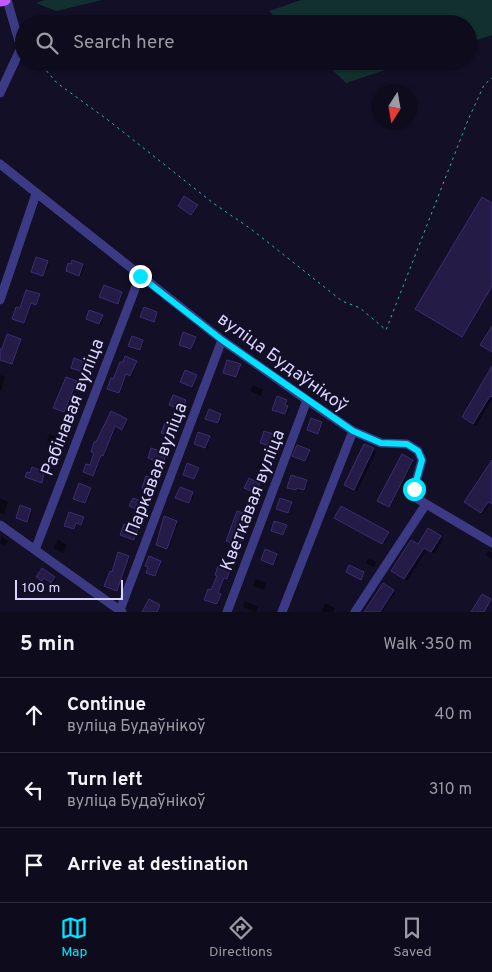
<!DOCTYPE html>
<meta charset="utf-8">
<style>
body{margin:0;font-family:Overpass,sans-serif;background:#171425;color:#f1f3f6}
.compass{position:absolute;left:372px;top:85px;width:45px;height:45px;border-radius:50%;background:#0e0b1c;box-shadow:0 1px 4px #0004;rotate:191deg}
.scale{position:absolute;left:15px;bottom:12px;width:108px;box-sizing:border-box;padding-left:5px;border:2px solid #d9d4ff;border-top:0;font-size:14px;line-height:18px;white-space:nowrap;color:#d9d4ff;-webkit-text-stroke:4px #130f26;paint-order:stroke}
.stop{position:absolute;width:15px;height:15px;margin:-11px;border:4px solid #00e5ff;border-radius:50%;background:#fff}
.stop.end{background:#00e5ff;border-color:#fff;box-shadow:0 1px 5px #0008}
.list{margin:0;padding:0;list-style:none}
h2{display:flex;justify-content:space-between;align-items:center;height:65px;margin:0;padding:0 20px;font-size:21px}
h2 small{font-size:16px;font-weight:400;color:#9b9ba3}
.list li{display:grid;grid-template-columns:32px 1fr auto;gap:15px;align-items:center;box-sizing:border-box;height:75px;padding:0 20px;border-top:1px solid #2e2b3b}
.list b{display:block;font-size:19px;white-space:nowrap}
.list p{margin:0;font-size:16px;white-space:nowrap;color:#9b9ba3}
.list em{font-size:16px;font-style:normal;color:#9b9ba3}
.icon{flex:none;width:28px;height:28px;fill:none;stroke:currentColor;stroke-width:2;stroke-linecap:round;stroke-linejoin:round}
.map{position:relative;flex:none;width:492px;height:612px;overflow:hidden}
.search{position:absolute;background:#0e0b1c;box-shadow:0 1px 4px #0004;left:15px;right:15px;top:15px;height:55px;display:flex;align-items:center;gap:12px;box-sizing:border-box;padding:0 18px;border-radius:28px;color:#9b9ba3;font-size:19px}
.sheet{height:290px;background:#0e0b1c}
nav{display:flex;justify-content:space-around;align-items:center;box-sizing:border-box;height:70px;border-top:1px solid #2e2b3b;background:#0e0b1c;font-size:14px;color:#9b9ba3}
nav a{display:grid;justify-items:center;gap:2px}
nav .on{color:#00e5ff}
.map>svg:first-child{display:block}
</style>
<div class="map">
<svg width="492" height="612" viewBox="0 0 492 612">
<rect width="100%" height="100%" fill="#130f26"/>
<path fill="#12302f" d="M45 0H102L56 11 36 3Z
M301 0H492V35L468 43V24H282L269 11Z
M323 61H412L346 83Z"/>
<path fill="#0007" d="M197 206 198 207 193 215 181 207Z
M37 259 49 264 44 277 32 272Z
M83 265 84 266 81 276 67 271Z
M121 293 123 294 119 304 102 298Z
M39 295 40 297 37 305 32 304 25 324 13 319Z
M102 316 103 318 101 325 87 319Z
M133 338 144 342 141 351 130 346Z
M195 338 196 339 192 350 181 346Z
M20 340 21 341 13 364 0 360V357Z
M136 362 137 363 132 377 127 375 120 393 110 390Z
M240 366 241 367 238 378 226 374Z
M492 369V399L476 426 463 417Z
M0 375 5 377 1 391 0 390Z
M196 376 197 377 193 388 181 382Z
M67 379 78 384 65 413 55 408Z
M253 385 263 390 261 396 250 391Z
M286 401 288 402 286 407 289 409 287 415 274 410Z
M111 413 128 421 124 430 116 427 108 448 105 456 102 455 94 476 86 473 90 467Z
M221 415 222 416 219 424 208 420Z
M167 422 178 426 174 437 164 434Z
M321 423 323 424 319 434 310 431Z
M49 434 57 437 55 445 47 441Z
M209 437 210 438 207 449 197 445Z
M373 449 376 452 357 491 348 487Z
M309 451 310 452 307 462 294 456Z
M402 455 414 462 390 507 379 502Z
M260 462 269 466 267 474 257 470Z
M492 462V504L491 503 483 514 468 504Z
M198 469 199 470 195 480 186 476Z
M147 477 159 482 156 493 143 488Z
M306 481 308 482 305 491 298 488 297 491 290 489Z
M90 489 92 490 86 504 76 500Z
M180 489 194 495 190 504 178 499Z
M0 498 8 502 4 514 0 513Z
M291 503 293 504 289 514 278 509Z
M21 507 32 511 29 522 18 519Z
M250 516 251 518 241 546 228 542 227 541Z
M83 518 84 520 83 525 78 523 75 530 65 526Z
M337 519 388 533 389 534 384 544Z
M176 522 178 524 168 550 158 546 157 545Z
M286 526 287 528 284 536 273 532Z
M137 530 139 531 135 541 121 535Z
M2 537 8 541 4 546 0 543Z
M440 537 443 539 434 554 427 549 407 581 395 573 419 546Z
M58 540 67 545 63 553 54 548Z
M266 551 278 557 274 565 262 560Z
M489 551 492 553V559L486 555Z
M128 557 130 558 118 591 107 587 113 573Z
M369 558 376 562 374 567 366 563Z
M160 562 161 563 156 577 147 573Z
M230 568 232 569 229 579 225 578 219 594 221 596 218 605 207 601 218 576Z
M43 570 56 579 53 584 45 579 44 581 39 578Z
M256 579 266 583 264 590 253 586Z
M384 585 395 593 382 612H366Z
M245 601 258 607 256 612 243 607Z
M325 603 335 608 333 612H322Z"/>
<path fill="#241b47" stroke="#3b2d73" d="M184 196 198 205 191 215 178 206Z
M482 197 492 203V286L462 337 415 309Z
M36 257 48 261 43 276 31 272Z
M72 260 83 264 79 276 66 271 68 263 71 264Z
M104 285 122 292 118 304 99 297Z
M26 290 40 294 36 305 31 303 24 323 12 319 16 307 20 308Z
M144 307 157 312 154 322 140 317Z
M89 310 103 315 99 324 86 319Z
M492 326V352L480 345Z
M183 332 196 337 191 349 179 345Z
M7 334 21 339 12 364 0 360V349H2Z
M132 336 143 340 140 350 128 346Z
M125 356 137 361 130 376 126 374 119 393 107 389 111 378 113 379 120 362H123Z
M74 358 87 363 83 372 71 368Z
M227 360 241 364 236 377 223 373Z
M492 366V397L490 396 473 424 462 417Z
M185 370 197 375 192 387 180 382Z
M66 377 77 381 64 412 53 408Z
M173 395 186 400 182 410 169 405Z
M277 396 287 400 285 405 288 406 285 414 272 410Z
M209 409 221 414 218 423 205 419Z
M111 411 127 419 122 430 115 426 107 447 103 456 101 455 93 476 83 472 86 464 90 465 94 453 91 452 94 442H96Z
M311 418 322 422 318 434 307 430Z
M166 420 177 424 173 437 161 433Z
M264 431 280 436 276 448 260 443Z
M198 432 210 436 205 448 194 444Z
M364 444 374 448 354 490 344 485Z
M297 445 310 450 305 461 292 456Z
M151 448 166 453 163 464 148 458Z
M402 454 413 460 389 507 377 501Z
M492 460V504L488 502 481 513 464 502Z
M187 463 199 468 194 479 183 475Z
M32 467 44 472 42 483 25 477 27 472 30 473Z
M291 475 307 480 304 490 297 488 296 490 287 488Z
M146 476 158 479 154 492 142 488Z
M249 478 260 484 256 493 244 488Z
M79 483 91 488 85 503 73 499Z
M180 487 193 492 189 503 175 498Z
M133 498 148 504 144 512 129 506Z
M280 498 292 502 288 513 276 509Z
M20 505 31 509 27 522 16 518Z
M341 506 389 532 382 544 334 518Z
M237 511 251 515 240 546 226 541Z
M69 512 84 517 81 525 76 523 74 529 64 526Z
M164 516 177 521 167 549 156 545Z
M274 521 287 525 283 535 271 531Z
M124 524 138 529 134 540 120 535Z
M428 528 441 536 431 552 424 548 404 579 391 571 411 540 418 544Z
M265 549 277 554 273 565 261 560Z
M118 552 129 556 117 591 104 586 110 571 112 572Z
M149 556 161 561 155 576 146 573 148 567 145 566Z
M222 564 231 567 227 579 224 578 218 593 221 594 217 604 204 600 208 589 211 590 217 576 215 575 218 566 221 567Z
M349 565 364 572 361 580 346 572Z
M42 568 55 577 51 583 44 578 42 581 36 577Z
M383 583 394 590 380 612H364Z
M482 594 491 599 484 612H471Z
M149 599 160 605 157 612H142Z"/>
<g fill="none" stroke-linecap="round" stroke-linejoin="round">
<path stroke="#2fb8b0" stroke-width="1" stroke-dasharray="2.5 4" stroke-linecap="butt" d="M38 61 57 83 108 120 213 203 251 229 342 301 360 308 386 330 468 120 484 85 492 78"/>
<path stroke="#3d3a85" stroke-width="9" d="M0 93 21 48 7 0
M0 164 222 340 307 400 353 431 381 443 407 444 418 451 422 460 414 489 416 498 492 543
M0 300 36 194
M0 525 122 612
M35 550 140 276
M120 610 222 340
M227 612 307 400
M282 612 353 431
M355 612 426 504"/>
<path stroke="#c25bff" stroke-width="11" d="M0 1 5 0"/>
</g>
<g fill="none" stroke-linecap="round" stroke-linejoin="round">
<path stroke="#00e5ff" stroke-width="6" d="M140 276 222 340 353 431 381 443 407 444 418 451 422 460 414 489"/>
</g>
<g text-anchor="middle" stroke-width="4" stroke-linejoin="round" paint-order="stroke">
<g font-size="18" fill="#d9d4ff" stroke="#130f26">
<text transform="translate(283 362) rotate(36)" y="6">вуліца Будаўнікоў</text>
<text transform="translate(72 407) rotate(-69)" y="6">Рабінавая вуліца</text>
<text transform="translate(156 469) rotate(-69)" y="6">Паркавая вуліца</text>
<text transform="translate(252 500) rotate(-69)" y="6">Кветкавая вуліца</text>
</g>
</g>
</svg>
<svg class="compass" viewBox="-18 -18 36 36"><path d="M0-13l5 13h-10z" fill="#e53935"/><path d="M0 13l5-13h-10z" fill="#9b9ba3"/></svg>
<div class="scale">100 m</div>
<div class="stop" style="left:414px;top:489px"></div>
<div class="stop end" style="left:140px;top:276px"></div>
<div class="search"><svg class="icon" aria-label="search" viewBox="0 0 24 24"><circle cx="10" cy="10" r="6"/><path d="M15 15l6 6"/></svg>Search here</div>
</div>
<section class="sheet">
<h2>5 min<small>Walk · 350 m</small></h2>
<ul class="list">
<li><svg class="icon" aria-label="ahead" viewBox="0 0 24 24"><path d="M12 20V5M6 11l6-6 6 6"/></svg><div><b>Continue</b><p>вуліца Будаўнікоў</p></div><em>40 m</em></li>
<li><svg class="icon" aria-label="left" viewBox="0 0 24 24"><path d="M17 20v-9H6M10 6l-5 5 5 5"/></svg><div><b>Turn left</b><p>вуліца Будаўнікоў</p></div><em>310 m</em></li>
<li><svg class="icon" aria-label="arrive" viewBox="0 0 24 24"><path d="M6 21V4h12l-3 4 3 4H6"/></svg><div><b>Arrive at destination</b></div></li>
</ul>
</section>
<nav>
<a class="on"><svg class="icon" aria-label="map" viewBox="0 0 24 24"><path d="M3 6l6-2 6 2 6-2v14l-6 2-6-2-6 2zM9 4v14M15 6v14"/></svg>Map</a>
<a><svg class="icon" aria-label="directions" viewBox="0 0 24 24"><path d="M12 3l9 9-9 9-9-9zM9 14v-3h6M13 9l2 2-2 2"/></svg>Directions</a>
<a><svg class="icon" aria-label="saved" viewBox="0 0 24 24"><path d="M7 4h10v16l-5-4-5 4z"/></svg>Saved</a>
</nav>
